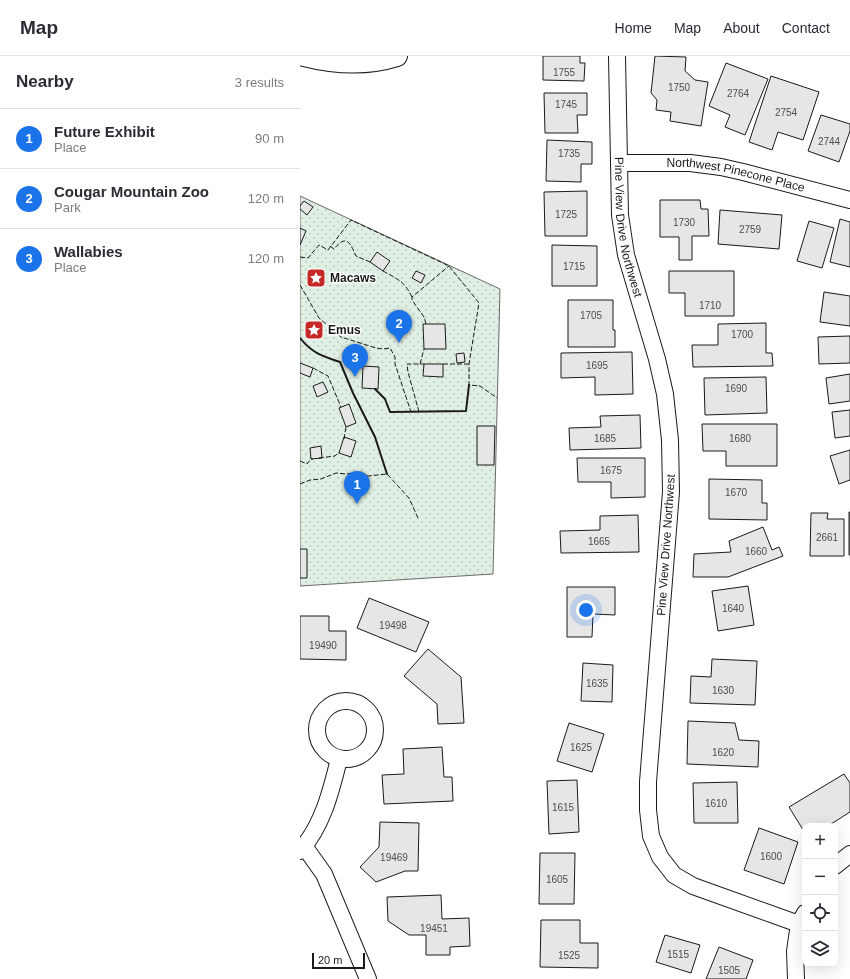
<!DOCTYPE html>
<meta charset="utf-8">
<style>
body{margin:0;font-family:Helvetica,sans-serif;background:#f7f7f7;color:#2b2b33}
.controls{position:absolute;right:12px;bottom:12px;display:grid;overflow:hidden;border-radius:8px;box-shadow:0 4px 16px #0002}
.controls button{width:36px;height:36px;display:grid;place-items:center;padding:0;border:0;border-bottom:1px solid #e1e1e2;background:#fff;color:#2b2b33;font:20px sans-serif}
.scale{position:absolute;left:12px;bottom:10px;width:53px;box-sizing:border-box;padding-left:4px;border:2px solid #1a1a1a;border-top:0;font-size:11px;line-height:14px;white-space:nowrap;color:#1a1a1a;-webkit-text-stroke:3px #fff;paint-order:stroke}
.you{position:absolute;left:286px;top:554px;width:14px;height:14px;margin:-10px;border:3px solid #fff;border-radius:50%;background:#1a73e8;box-shadow:0 0 0 6px #1a73e833}
.badge{display:grid;place-items:center;width:26px;height:26px;border-radius:50%;background:#1a73e8;color:#fff;font-size:13px;font-weight:700}
.pin{position:absolute;translate:-50% -33px;filter:drop-shadow(0 1px 2px #0008)}
.pin::after{content:'';position:absolute;top:21px;width:14px;height:12px;background:inherit;clip-path:polygon(0 0,100% 0,50% 100%)}
.list{margin:0;padding:0;list-style:none}
h2{display:flex;justify-content:space-between;align-items:center;height:52px;margin:0;padding:0 16px;font-size:17px}
h2 small{font-size:13px;font-weight:400;color:#7c7c81}
.list li{display:grid;grid-template-columns:26px 1fr auto;gap:12px;align-items:center;box-sizing:border-box;height:60px;padding:0 16px;border-top:1px solid #e1e1e2}
.list b{display:block;font-size:15px;white-space:nowrap}
.list p{margin:0;font-size:13px;white-space:nowrap;color:#7c7c81}
.list em{font-size:13px;font-style:normal;color:#7c7c81}
.icon{flex:none;width:22px;height:22px;fill:none;stroke:currentColor;stroke-width:2;stroke-linecap:round;stroke-linejoin:round}
.map{position:relative;flex:none;width:550px;height:923px;overflow:hidden}
header{display:flex;align-items:center;gap:24px;box-sizing:border-box;height:56px;padding:0 20px;background:#fff;border-bottom:1px solid #e1e1e2}
header strong{font-size:19px}
nav{display:flex;gap:22px;margin-inline-start:auto;font-size:14px}
main{display:flex}
aside{flex:1;background:#fff}
.map>svg:first-child{display:block}
</style>
<header>
<strong>Map</strong>
<nav><a>Home</a><a>Map</a><a>About</a><a>Contact</a></nav>
</header>
<main>
<aside>
<h2>Nearby<small>3 results</small></h2>
<ul class="list">
<li><span class="badge">1</span><div><b>Future Exhibit</b><p>Place</p></div><em>90 m</em></li>
<li><span class="badge">2</span><div><b>Cougar Mountain Zoo</b><p>Park</p></div><em>120 m</em></li>
<li><span class="badge">3</span><div><b>Wallabies</b><p>Place</p></div><em>120 m</em></li>
</ul>
</aside>
<div class="map">
<svg width="550" height="923" viewBox="0 0 550 923">
<defs>
<pattern id="park-dots" width="8" height="8" patternUnits="userSpaceOnUse"><rect width="8" height="8" fill="#e0efe3"/><path d="M2 2h.1M6 6h.1" fill="none" stroke="#c0ccc2" stroke-width="1.8" stroke-linecap="round"/></pattern>
</defs>
<rect width="100%" height="100%" fill="#fff"/>
<path fill="url(#park-dots)" stroke="#6a6a6a" d="M0 140 200 233 193 518 0 530Z"/>
<path fill="#e6e6e6" stroke="#1a1a1a" d="M243 0H280V7H285L284 25 243 24Z
M355 0 386 1 385 15 395 24 408 26 401 70 370 65 371 56 356 54 357 44 351 37Z
M426 7 468 23 445 79 425 71 430 59 409 50Z
M471 20 519 36 503 84 478 76 472 94 449 86Z
M244 37H287V59H277L278 77H245Z
M521 59 550 68V75L539 106 508 95Z
M247 84 292 86V108H281V126L246 125Z
M287 135V180H245L244 136Z
M360 144H400L401 153H408L409 180H392V204H379V181H360Z
M4 145 13 151 7 159 0 153V150Z
M420 154 482 159 479 193 418 188Z
M540 163 550 166V211L530 206Z
M509 165 534 172 522 212 497 205Z
M0 172 6 175 0 189Z
M252 189 297 190V230H252Z
M77 196 90 205 83 215 70 206Z
M116 215 125 219 121 227 112 222Z
M369 215H434V260H385V237H369Z
M524 236 550 240V270L520 266Z
M268 244H313V274H315V291H268Z
M466 267V297H472L473 310 393 311 392 289H418V268Z
M123 268H145L146 293H124Z
M550 280V307L519 308 518 281Z
M332 296 333 338 295 339V321L261 322V297Z
M164 297 165 306 157 307 156 298Z
M0 307 13 312 10 321 0 317Z
M124 308H143V321L123 320Z
M63 310 79 311 78 333 62 332Z
M550 318V345L529 348 526 322Z
M466 321 467 357 405 359 404 322Z
M23 326 28 336 17 341 13 330Z
M49 348 56 367 46 371 39 352Z
M550 354V380L535 382 532 356Z
M340 359 341 392 270 394 269 372 301 371 300 360Z
M402 368H477V410H426V395H403Z
M177 370H195L194 409H177Z
M44 381 56 385 51 401 39 397Z
M21 390 22 402 11 403 10 392Z
M550 394V424L539 428 530 400Z
M277 402H345V441L311 442V426H278Z
M409 423 462 424V447H467V464L409 463Z
M549 456H550V499H549Z
M511 457H528L527 463H544V500H510Z
M338 459 339 496 261 497 260 475 300 474V460Z
M463 471 472 494 479 491 483 500 428 521H393L394 498 431 496 429 485Z
M0 493H7V522H0Z
M448 530 454 569 418 575 412 535Z
M267 531H315V559L293 558 292 581H267Z
M69 542 129 566 116 596 57 572Z
M0 560H29V575H46V604L0 603Z
M128 593 161 621 164 667 138 668 137 648 104 620Z
M412 603 457 605 455 649 390 647 391 620 411 621Z
M283 607 313 609 312 646 281 645Z
M388 665 435 667 439 684 459 685 458 711 387 708Z
M269 667 304 678 292 716 257 705Z
M142 691 144 721H152L153 745 84 748 82 719 104 718 103 693Z
M544 718 550 727V756L528 770H505V777L489 751Z
M277 724 279 776 249 778 247 725Z
M437 726 438 767H394L393 727Z
M80 766 119 767 118 815H105L76 826 60 811 79 791Z
M459 772 498 786 484 828 444 814Z
M240 797H275L274 848H239Z
M141 839 142 863 169 862 170 890 150 891V899H126V879H109L88 865 87 841Z
M241 864H280V887H298V912L240 911Z
M365 879 400 889 391 917 356 906Z
M419 891 453 904 446 923H406Z"/>
<g fill="none" stroke-linecap="round" stroke-linejoin="round">
<defs>
<g id="minor">
<path id="s1" d="M317 0 320 159 326 199 357 303 365 338 370 384 371 436 348 726V754L351 780 360 801 374 819 393 830 499 868"/>
<path id="s2" d="M320 107H390L421 111 443 116 550 144"/>
<circle cx="46" cy="674" r="29"/>
<path d="M4 790 24 818 68 923"/>
<path d="M0 795C23 769 31 735 39 703"/>
<path d="M535 810 550 798"/>
<path d="M496 923 495 895 499 868 505 857"/>
</g>
<path id="tertiary" d="M4 0C36 8 66 10 97 0"/>
</defs>
<use href="#minor" stroke="#1a1a1a" stroke-width="18"/>
<use href="#tertiary" stroke="#1a1a1a" stroke-width="22"/>
<use href="#minor" stroke="#fff" stroke-width="16"/>
<use href="#tertiary" stroke="#fff" stroke-width="20"/>
<path stroke="#1a1a1a" stroke-width="1" stroke-dasharray="5 2" stroke-linecap="butt" d="M30 190 34 193C46 178 50 186 56 200L70 206
M0 201 8 202 19 189 28 194 51 164 149 210 179 247 169 308V329L180 330 197 342
M83 215C99 224 104 225 112 241
M0 229 19 262 41 281 76 292 83 293 90 292 95 301V308L111 356
M126 268 124 261 112 244V241L149 210
M120 308 124 293
M143 308H169
M13 312 28 320 41 351
M119 356 108 316 107 308H124
M44 383 46 371
M19 402 35 400 39 396
M0 405 7 408 11 403H13
M0 428 10 424 21 423 36 417 46 418 61 416 68 420 87 418 109 442 118 462"/>
<path stroke="#1a1a1a" stroke-width="2" d="M0 282C12 297 22 300 40 306L53 337 75 381 87 418
M75 333 85 343 90 356 166 355 169 329"/>
</g>
<defs>
<symbol id="sight-square" viewBox="-11 -11 22 22"><rect x="-9" y="-9" width="18" height="18" rx="4" fill="#c62828" stroke="#fff"/><path d="M0-6L1.8-2.2L6-1.7L2.9 1.2L3.7 5.4L0 3.3L-3.7 5.4L-2.9 1.2L-6-1.7L-1.8-2.2Z" fill="#fff"/></symbol>
</defs>
<g fill-rule="evenodd">
<use href="#sight-square" x="5" y="211" width="22" height="22"/>
<use href="#sight-square" x="3" y="263" width="22" height="22"/>
</g>
<g text-anchor="middle" stroke-width="3" stroke-linejoin="round" paint-order="stroke">
<g font-size="10" fill="#4d4d4d">
<text x="264" y="20">1755</text>
<text x="379" y="35">1750</text>
<text x="438" y="41">2764</text>
<text x="266" y="52">1745</text>
<text x="486" y="60">2754</text>
<text x="529" y="89">2744</text>
<text x="269" y="101">1735</text>
<text x="266" y="162">1725</text>
<text x="384" y="170">1730</text>
<text x="450" y="177">2759</text>
<text x="274" y="214">1715</text>
<text x="410" y="253">1710</text>
<text x="291" y="263">1705</text>
<text x="442" y="282">1700</text>
<text x="297" y="313">1695</text>
<text x="436" y="336">1690</text>
<text x="305" y="386">1685</text>
<text x="440" y="386">1680</text>
<text x="311" y="418">1675</text>
<text x="436" y="440">1670</text>
<text x="527" y="485">2661</text>
<text x="299" y="489">1665</text>
<text x="456" y="499">1660</text>
<text x="433" y="556">1640</text>
<text x="93" y="573">19498</text>
<text x="23" y="593">19490</text>
<text x="297" y="631">1635</text>
<text x="423" y="638">1630</text>
<text x="281" y="695">1625</text>
<text x="423" y="700">1620</text>
<text x="416" y="751">1610</text>
<text x="263" y="755">1615</text>
<text x="471" y="804">1600</text>
<text x="94" y="805">19469</text>
<text x="257" y="827">1605</text>
<text x="134" y="876">19451</text>
<text x="378" y="902">1515</text>
<text x="269" y="903">1525</text>
<text x="429" y="918">1505</text>
</g>
<g font-size="12" fill="#1a1a1a" stroke="#fff">
<text dy="4" stroke="none"><textPath href="#s2" startOffset="117">Northwest Pinecone Place</textPath></text>
<text dy="4" stroke="none"><textPath href="#s1" startOffset="172">Pine View Drive Northwest</textPath></text>
<text transform="translate(366 489) rotate(-86)" y="4">Pine View Drive Northwest</text>
</g>
<g font-size="12" font-weight="bold" fill="#1a1a1a" stroke="#fff" text-anchor="start">
<text x="30" y="226">Macaws</text>
<text x="28" y="278">Emus</text>
</g>
</g>
</svg>
<div class="controls">
<button>+</button>
<button>−</button>
<button><svg class="icon" aria-label="locate" viewBox="0 0 24 24"><circle cx="12" cy="12" r="6"/><path d="M12 2v4M12 18v4M2 12h4M18 12h4"/></svg></button>
<button><svg class="icon" aria-label="layers" viewBox="0 0 24 24"><path d="M12 4l9 5-9 5-9-5zM3 14l9 5 9-5"/></svg></button>
</div>
<div class="scale">20 m</div>
<div class="you"></div>
<div class="pin badge" style="left:57px;top:448px">1</div>
<div class="pin badge" style="left:99px;top:287px">2</div>
<div class="pin badge" style="left:55px;top:321px">3</div>
</div>
</main>
